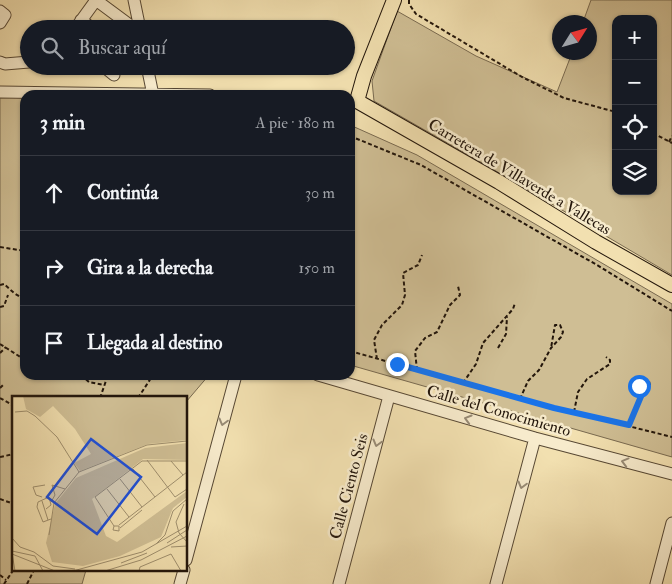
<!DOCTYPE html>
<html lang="es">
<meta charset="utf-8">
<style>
body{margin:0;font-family:"IM FELL Double Pica",serif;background:#242831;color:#f1f3f6}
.controls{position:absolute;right:15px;top:15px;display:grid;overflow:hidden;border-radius:10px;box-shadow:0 1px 4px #0004}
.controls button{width:45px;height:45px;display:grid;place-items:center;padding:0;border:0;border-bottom:1px solid #363941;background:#171b24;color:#f1f3f6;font:25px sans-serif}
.compass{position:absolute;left:552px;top:15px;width:45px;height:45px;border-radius:50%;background:#171b24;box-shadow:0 1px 4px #0004;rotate:53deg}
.stop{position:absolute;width:15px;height:15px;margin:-11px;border:4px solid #1a73e8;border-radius:50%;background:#fff}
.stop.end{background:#1a73e8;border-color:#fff;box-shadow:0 1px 5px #0008}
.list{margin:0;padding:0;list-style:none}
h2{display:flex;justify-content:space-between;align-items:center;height:65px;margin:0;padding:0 20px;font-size:21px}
h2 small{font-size:16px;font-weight:400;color:#9ea1a6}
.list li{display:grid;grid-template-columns:32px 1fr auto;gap:15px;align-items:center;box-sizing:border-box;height:75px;padding:0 20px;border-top:1px solid #363941}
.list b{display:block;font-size:19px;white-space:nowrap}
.list em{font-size:16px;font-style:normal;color:#9ea1a6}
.icon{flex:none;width:28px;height:28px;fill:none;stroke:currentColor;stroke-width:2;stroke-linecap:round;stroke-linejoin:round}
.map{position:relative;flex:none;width:672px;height:584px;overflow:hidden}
.search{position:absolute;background:#171b24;box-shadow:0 1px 4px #0004;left:20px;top:20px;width:335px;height:55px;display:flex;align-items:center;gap:12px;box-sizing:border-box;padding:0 18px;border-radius:28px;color:#9ea1a6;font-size:19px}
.panel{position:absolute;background:#171b24;box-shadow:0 1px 4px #0004;left:20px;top:90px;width:335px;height:290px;border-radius:15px}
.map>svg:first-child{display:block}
</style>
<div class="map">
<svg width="672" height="584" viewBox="0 0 672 584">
<rect width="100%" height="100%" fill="#f2e0b0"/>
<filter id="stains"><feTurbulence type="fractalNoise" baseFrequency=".004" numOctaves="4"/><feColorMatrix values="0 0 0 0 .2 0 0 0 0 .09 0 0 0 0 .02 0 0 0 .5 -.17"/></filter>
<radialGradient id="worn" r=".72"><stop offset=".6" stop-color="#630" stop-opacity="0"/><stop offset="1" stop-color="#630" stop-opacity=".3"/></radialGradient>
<path fill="#cfbe94" stroke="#796a50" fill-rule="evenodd" d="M591 0H672V275L484 164 374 101 372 81 397 11 476 56 557 92 572 53 590 52V22H583ZM616 19H653V191H616Z
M25 97V375H209L186 402V398H14V570H86L82 584H0V98Z
M350 125 417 155 672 304V457L350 365Z"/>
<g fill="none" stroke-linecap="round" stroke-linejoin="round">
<defs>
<path id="minor" d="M96 0 135 29
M134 0 140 29
M0 11 5 15 0 23
M81 20 93 29
M75 29 96 0
M0 62 5 64 29 62
M103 66 114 75
M147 66 153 95
M0 92 210 95
M318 375 535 438 672 474
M186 560 236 375
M180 584 184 570
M339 584 389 396
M496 584 535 438
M656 584 672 523"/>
<path id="major" d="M394 0 364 76 357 101 499 182 596 242 672 285"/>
</defs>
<use href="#minor" stroke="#574834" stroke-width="13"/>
<use href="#major" stroke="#23160b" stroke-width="16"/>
<path stroke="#23160b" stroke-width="2" stroke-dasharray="4 2.5" stroke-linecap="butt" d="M409 0V4L416 14 522 77 564 98 616 112
M653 133 672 143
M350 136 421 165 597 265 672 311
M669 142 672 136
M0 247 25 251
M0 285 4 284 14 293 25 300
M0 307 4 306 8 295
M0 344 25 360
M498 348 506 334 507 317
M350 351 520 399 672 437
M0 353 6 347
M377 359 374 340 382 325 402 305 405 295 403 273 418 265 422 255
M417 370 415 351 425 338 437 332 450 305 460 295 458 286
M81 375 89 382 104 385
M463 383 476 364 483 343 513 309 515 303
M0 388 4 384
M0 398 14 406
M100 398 108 375
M138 398 153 375
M520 399 528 381 539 370 551 348 561 337 563 332 560 325H555L551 348
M574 412 578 392 587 379 610 364V360L606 357
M629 425 641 395 650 386 649 381 644 378 638 381 641 395
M0 457 14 454
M0 499 14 504
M0 575 6 580
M4 584 14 569
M27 584 34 570"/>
<use href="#minor" stroke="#f7ebcc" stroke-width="11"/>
<use href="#major" stroke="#f2e0b0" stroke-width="14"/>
</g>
<defs><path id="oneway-chevron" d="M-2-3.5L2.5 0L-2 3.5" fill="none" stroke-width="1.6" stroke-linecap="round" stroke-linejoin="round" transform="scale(1.25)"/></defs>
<g stroke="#988b75">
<use href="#oneway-chevron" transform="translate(468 419) rotate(-164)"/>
<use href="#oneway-chevron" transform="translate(223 422) rotate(105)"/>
<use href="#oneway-chevron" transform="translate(377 443) rotate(105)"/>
<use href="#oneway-chevron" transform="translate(625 462) rotate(-165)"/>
<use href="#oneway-chevron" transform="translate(522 485) rotate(105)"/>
</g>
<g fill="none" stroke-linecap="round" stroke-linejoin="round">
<path stroke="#1a73e8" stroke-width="6" d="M397 364 554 408 629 425 642 394 639 386"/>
</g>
<g text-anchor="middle" stroke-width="5" stroke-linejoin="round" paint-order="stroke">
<g font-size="16" fill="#23160b" stroke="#f7ebcc">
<text transform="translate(520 176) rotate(31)" y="6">Carretera de Villaverde a Vallecas</text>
<text transform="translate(499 410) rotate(16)" y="6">Calle del Conocimiento</text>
<text transform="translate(348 486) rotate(-75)" y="6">Calle Ciento Seis</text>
</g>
</g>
<g transform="translate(12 396)">
<rect width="175" height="175" fill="#f2e0b0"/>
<path d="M11 0H175V44L136 48 68 75 62 67 79 58 63 33 41 10 28 21 14 13ZM175 47V64L131 63 80 103 94 140 105 146 175 95V101L161 112 149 141 108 160 71 170 40 166 34 147 43 108 64 82 133 52Z" fill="#cfbe94"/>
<path fill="none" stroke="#9f8f6e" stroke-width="1" d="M3 16 15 15 23 20 45 41 67 76 135 49 175 45M135 64 163 101 175 93M159 65 171 79M121 73 143 101M108 83 130 111M95 93 117 121M30 101 24 99 21 91 33 89M30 105 36 124M39 106 43 99 40 89 53 93M172 108 164 126 167 137 175 146M34 113 39 109 37 101 26 106 25 111 31 126 39 123M107 129 175 76M102 130H107V135L101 134 102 130 83 101 130 65H175M108 132 130 114M37 139 42 107 67 76M0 142 8 151 22 156 41 170 63 173M155 147 175 134M144 148 153 139 161 115 175 103M159 151 175 150M0 155 23 160 31 175M0 157 3 175M0 158 43 175M109 167 135 157M61 175 130 156 175 130M93 175 129 164 175 140M127 175 128 171 159 158 169 175"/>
<path fill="#1d4ed8" fill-opacity="0.15" stroke="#1d4ed8" stroke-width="2.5" d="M79 43 129 81 85 138 35 101Z"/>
<rect width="175" height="175" fill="none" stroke="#23160b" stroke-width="2.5"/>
</g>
<rect width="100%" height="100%" filter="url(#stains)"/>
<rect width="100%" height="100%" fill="url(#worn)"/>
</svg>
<div class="controls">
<button>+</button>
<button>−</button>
<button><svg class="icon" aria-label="locate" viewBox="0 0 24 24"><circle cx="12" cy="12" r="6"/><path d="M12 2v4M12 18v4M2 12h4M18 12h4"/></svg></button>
<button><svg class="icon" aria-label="layers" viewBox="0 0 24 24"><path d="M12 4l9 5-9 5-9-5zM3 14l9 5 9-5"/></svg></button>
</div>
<svg class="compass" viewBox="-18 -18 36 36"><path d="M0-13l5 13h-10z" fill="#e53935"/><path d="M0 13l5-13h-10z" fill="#9ea1a6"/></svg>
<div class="stop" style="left:639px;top:386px"></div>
<div class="stop end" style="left:397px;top:364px"></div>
<div class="search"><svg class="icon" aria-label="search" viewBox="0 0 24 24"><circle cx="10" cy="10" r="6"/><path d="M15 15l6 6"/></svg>Buscar aquí</div>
<section class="panel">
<h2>3 min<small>A pie · 180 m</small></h2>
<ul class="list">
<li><svg class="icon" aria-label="ahead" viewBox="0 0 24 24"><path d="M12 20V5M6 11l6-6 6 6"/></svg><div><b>Continúa</b></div><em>30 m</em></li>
<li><svg class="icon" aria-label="right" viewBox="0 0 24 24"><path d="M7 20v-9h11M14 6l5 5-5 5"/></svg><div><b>Gira a la derecha</b></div><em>150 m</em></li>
<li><svg class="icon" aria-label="arrive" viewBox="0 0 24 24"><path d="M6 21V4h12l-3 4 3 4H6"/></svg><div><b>Llegada al destino</b></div></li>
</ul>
</section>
</div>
